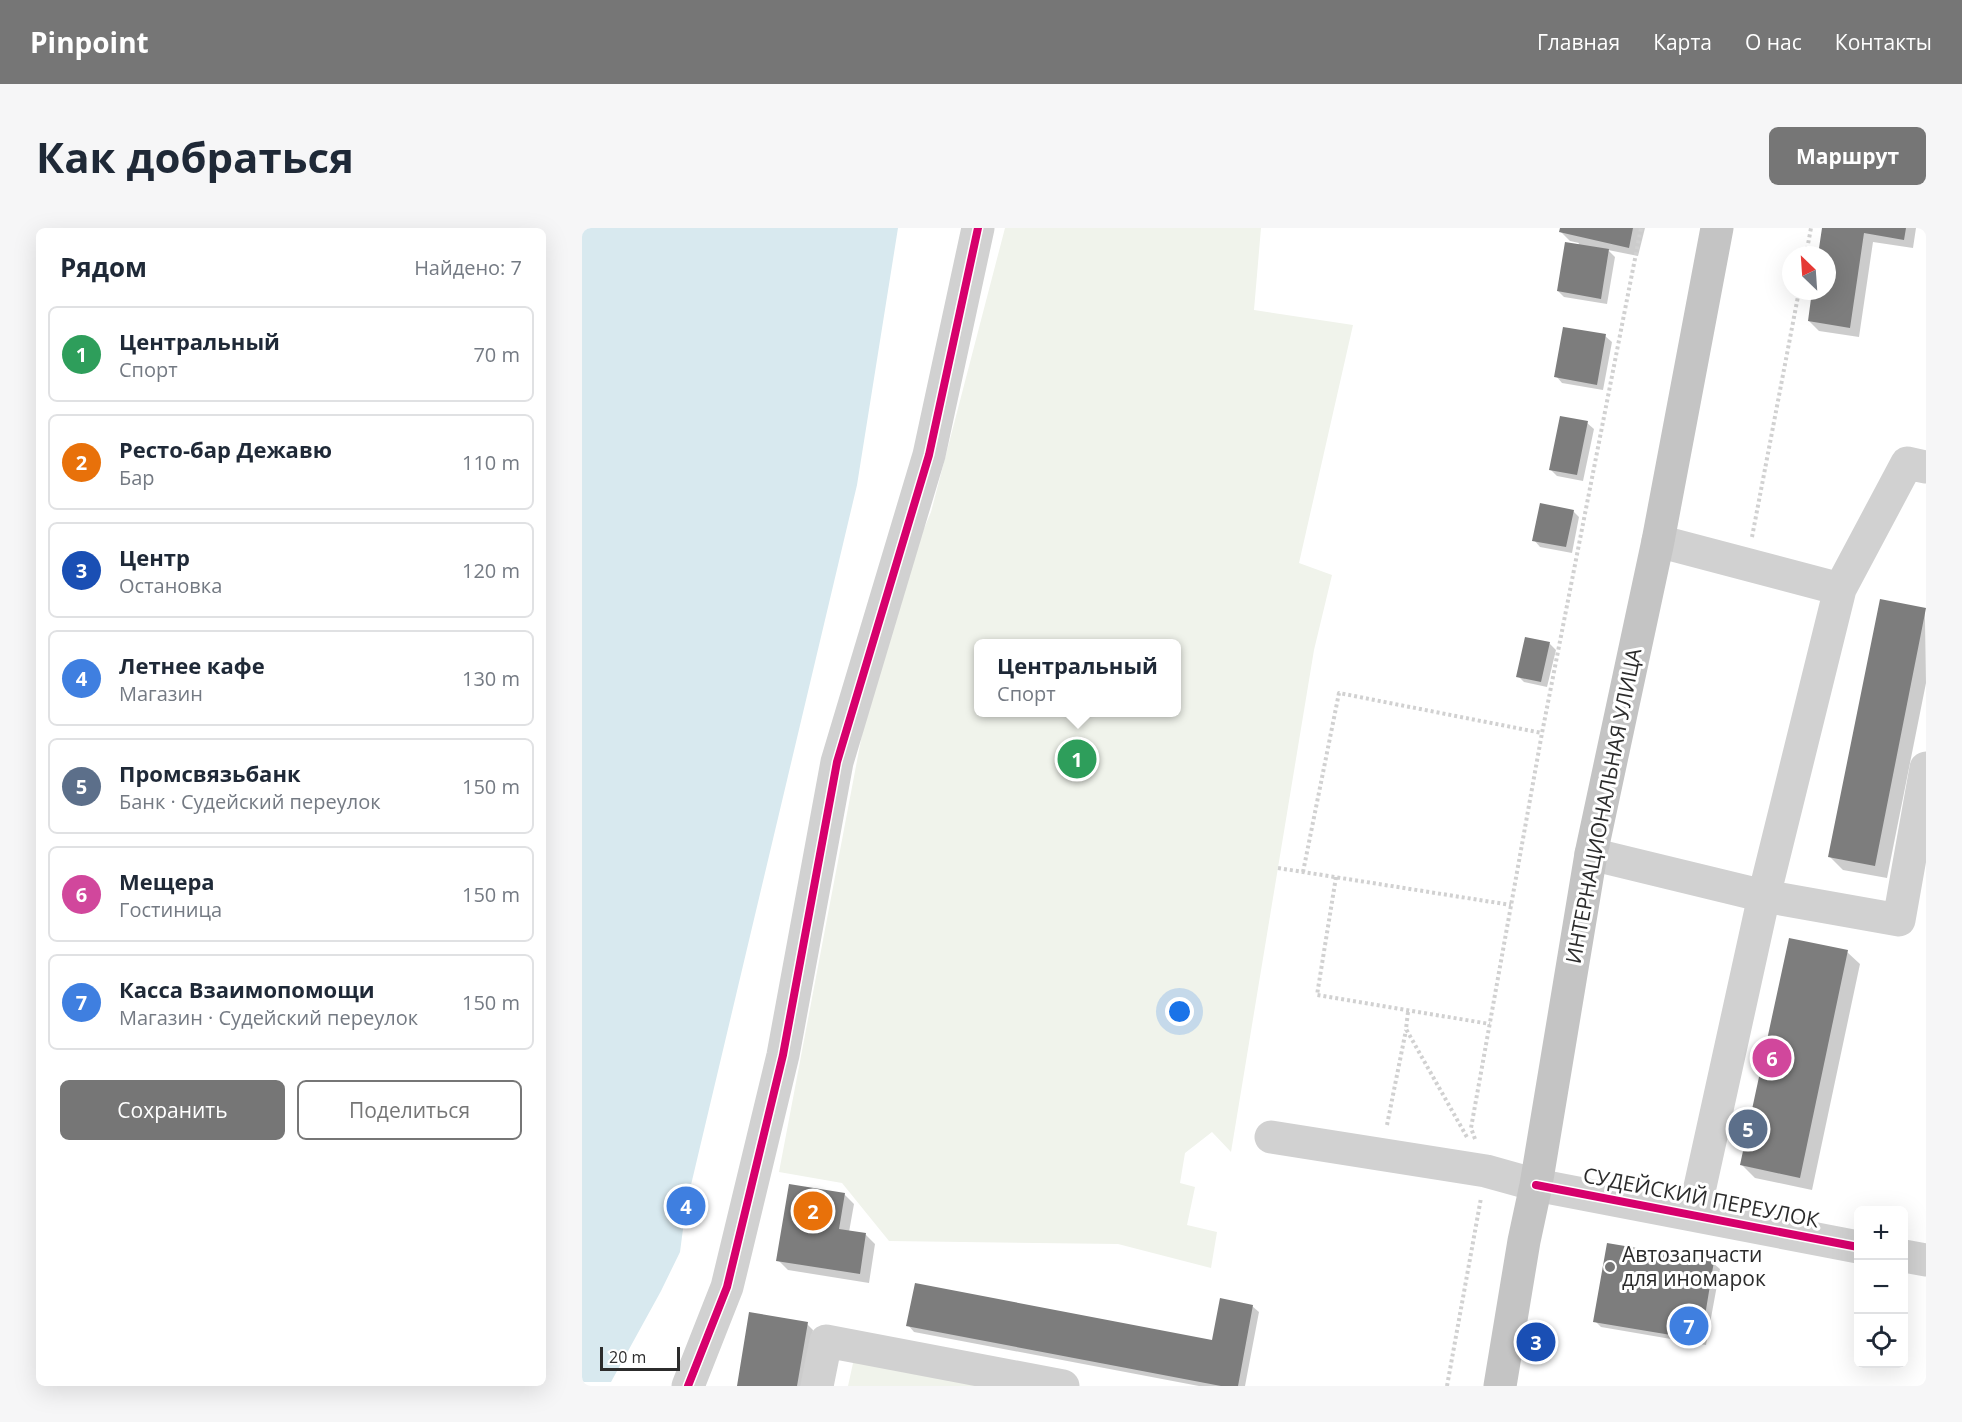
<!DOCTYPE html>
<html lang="ru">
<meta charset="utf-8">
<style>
body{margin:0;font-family:"Open Sans",sans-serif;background:#f6f6f7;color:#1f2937}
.controls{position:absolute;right:18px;bottom:18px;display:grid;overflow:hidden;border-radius:9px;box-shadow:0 6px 24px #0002}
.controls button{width:54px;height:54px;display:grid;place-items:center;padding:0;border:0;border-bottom:2px solid #e0e1e3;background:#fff;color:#1f2937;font:30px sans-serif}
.compass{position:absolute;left:1200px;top:18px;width:54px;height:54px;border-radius:50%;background:#fff;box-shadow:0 6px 24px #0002;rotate:335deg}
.scale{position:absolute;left:18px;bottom:15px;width:80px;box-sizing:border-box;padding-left:6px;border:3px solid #2c2c2c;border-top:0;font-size:16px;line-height:21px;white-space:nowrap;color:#2c2c2c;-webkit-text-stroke:4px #fff;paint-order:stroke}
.you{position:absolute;left:598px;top:784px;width:21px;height:21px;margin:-15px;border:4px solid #fff;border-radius:50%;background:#1a73e8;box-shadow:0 0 0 9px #1a73e833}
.badge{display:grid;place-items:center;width:39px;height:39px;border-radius:50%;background:#767676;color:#fff;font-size:20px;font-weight:700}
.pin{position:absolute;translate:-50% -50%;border:3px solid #fff;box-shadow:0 2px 6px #0006}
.popup{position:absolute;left:392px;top:411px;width:207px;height:78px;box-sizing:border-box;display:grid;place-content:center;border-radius:9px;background:#fff;filter:drop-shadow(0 2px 4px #0005);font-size:20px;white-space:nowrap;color:#747a83}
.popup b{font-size:22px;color:#1f2937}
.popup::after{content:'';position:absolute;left:50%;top:100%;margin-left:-12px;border:12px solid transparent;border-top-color:#fff}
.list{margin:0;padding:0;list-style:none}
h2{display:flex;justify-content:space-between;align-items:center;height:78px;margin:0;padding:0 24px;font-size:26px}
h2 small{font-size:20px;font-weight:400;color:#747a83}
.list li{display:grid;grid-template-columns:39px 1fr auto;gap:18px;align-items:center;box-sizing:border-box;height:96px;margin:0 12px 12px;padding:0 12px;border:2px solid #e0e1e3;border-radius:9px}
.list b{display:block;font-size:22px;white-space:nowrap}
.list p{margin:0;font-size:20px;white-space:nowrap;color:#747a83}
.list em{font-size:20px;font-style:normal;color:#747a83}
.actions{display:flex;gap:12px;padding:18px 24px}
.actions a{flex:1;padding:14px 0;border:2px solid #767676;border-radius:9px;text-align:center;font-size:21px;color:#767676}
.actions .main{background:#767676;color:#fff}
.icon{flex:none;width:33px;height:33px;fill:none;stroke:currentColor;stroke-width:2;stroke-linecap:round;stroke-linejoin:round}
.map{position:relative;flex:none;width:1344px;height:1158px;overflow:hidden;border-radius:9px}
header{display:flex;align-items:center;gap:36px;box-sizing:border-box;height:84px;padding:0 30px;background:#767676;color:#fff}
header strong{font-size:28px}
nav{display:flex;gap:33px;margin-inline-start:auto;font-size:21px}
.intro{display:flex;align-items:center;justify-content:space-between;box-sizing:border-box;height:144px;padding:0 36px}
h1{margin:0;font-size:42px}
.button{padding:15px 27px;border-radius:9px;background:#767676;color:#fff;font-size:21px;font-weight:700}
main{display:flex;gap:36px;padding:0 36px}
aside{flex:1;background:#fff;border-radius:9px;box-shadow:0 6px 24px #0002}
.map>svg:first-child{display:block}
</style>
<header>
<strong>Pinpoint</strong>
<nav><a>Главная</a><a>Карта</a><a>О нас</a><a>Контакты</a></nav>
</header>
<div class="intro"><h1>Как добраться</h1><a class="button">Маршрут</a></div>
<main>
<aside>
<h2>Рядом<small>Найдено: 7</small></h2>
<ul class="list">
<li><span class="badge" style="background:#2e9e5b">1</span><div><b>Центральный</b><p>Спорт</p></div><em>70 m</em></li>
<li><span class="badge" style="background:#e8710a">2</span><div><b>Ресто-бар Дежавю</b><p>Бар</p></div><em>110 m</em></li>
<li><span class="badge" style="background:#1a4fb4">3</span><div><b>Центр</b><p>Остановка</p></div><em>120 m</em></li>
<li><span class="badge" style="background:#3f7fe0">4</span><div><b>Летнее кафе</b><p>Магазин</p></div><em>130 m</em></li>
<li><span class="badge" style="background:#5c6f8a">5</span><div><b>Промсвязьбанк</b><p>Банк · Судейский переулок</p></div><em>150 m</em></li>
<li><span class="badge" style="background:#d1479c">6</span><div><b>Мещера</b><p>Гостиница</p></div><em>150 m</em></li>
<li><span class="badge" style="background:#3f7fe0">7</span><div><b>Касса Взаимопомощи</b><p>Магазин · Судейский переулок</p></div><em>150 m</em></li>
</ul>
<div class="actions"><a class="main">Сохранить</a><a>Поделиться</a></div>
</aside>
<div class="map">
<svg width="1344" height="1158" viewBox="0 0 1344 1158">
<rect width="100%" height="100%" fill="#fff"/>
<path fill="#f0f3eb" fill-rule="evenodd" d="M423 0H679L672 82 771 97 717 335 750 347 732 422 649 924 630 904 603 925 598 955 613 959 605 997 635 1004 629 1040 536 1016 307 1013 260 955 197 944 300 401 349 284ZM396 416H594V484H396Z
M273 1126 427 1158H266Z"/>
<path fill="#d8e9ef" d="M0 0H316L275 257 104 978 98 1024 79 1063 29 1154H0Z"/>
<path fill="#0003" d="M979 0H1063L1056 28 1026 22 1033 29 1025 76 982 69 976 63 997 15 988 13 978 3Z
M1241 0H1334L1331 20 1291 14 1277 109 1237 103 1227 93 1232 63H1245V27H1237Z
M1023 108 1030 114 1021 162 980 155 974 148Z
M1005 195 1012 201 1001 253 975 248 969 242Z
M991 283 997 289 990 325 958 319 952 312Z
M1343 381 1344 455 1305 650 1261 642 1248 629Z
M967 415 974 422 965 459 942 454 936 448Z
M1265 724 1278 736 1230 962 1173 950 1160 937Z
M262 966 272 976 267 1004 284 1007 293 1016 287 1055 206 1042 196 1032Z
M1131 1035 1138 1041 1124 1117 1019 1099 1013 1093Z
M670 1078 677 1084 663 1158H617L332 1104 326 1097 631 1114Z
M225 1096 231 1102 222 1158H156Z"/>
<path fill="#7d7d7d" d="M978 0H1051L1047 20 977 4Z
M1240 0H1324L1322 12 1282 5 1268 100 1226 93 1230 63H1245V27H1236Z
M983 14 1027 21 1019 71 975 63Z
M981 99 1024 106 1015 157 972 149Z
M978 188 1006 193 995 247 967 242Z
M958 275 992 282 984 319 950 313Z
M1298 371 1344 380 1293 638 1246 629Z
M943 409 968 414 959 454 934 449Z
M1207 710 1266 722 1218 950 1158 937Z
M207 956 263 965 257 1001 284 1005 278 1046 194 1033Z
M1025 1015 1132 1033 1119 1112 1011 1094Z
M333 1055 630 1112 638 1070 671 1077 656 1158H639L324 1098Z
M167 1084 226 1094 215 1158H155Z"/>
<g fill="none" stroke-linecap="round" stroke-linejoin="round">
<path stroke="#d1d1d1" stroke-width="4" stroke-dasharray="3 3" stroke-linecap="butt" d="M1224 27 1229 0
M1170 309 1217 63
M696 640 929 677
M721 644 757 465 960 505
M754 649 735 767 908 796
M826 784 824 801 886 911
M805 897 824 802
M893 911 889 900 960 505 1059 0
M865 1158 899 970"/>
<path stroke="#d1d1d1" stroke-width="33" d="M1076 313 1258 361 1325 235 1344 239
M1009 626 1182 668 1258 361
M689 909 904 943 954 957 1276 1019
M1112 986 1182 668 1317 692 1344 540
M1322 1028 1344 1032
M106 1158 145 1059 201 827 255 534 347 227 396 0
M235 1158 244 1113 481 1158"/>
<path stroke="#c4c4c4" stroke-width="33" d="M918 1158 942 1013 954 957 1009 626 1076 313 1135 0"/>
<defs>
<path id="cycleway" d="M954 957 1276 1019
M106 1158 145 1059 201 827 255 534 347 227 396 0"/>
</defs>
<use href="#cycleway" stroke="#fff" stroke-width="11"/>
<use href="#cycleway" stroke="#d6006c" stroke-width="8"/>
</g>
<circle fill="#767676" stroke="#fff" stroke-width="2" cx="1028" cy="1039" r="6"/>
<g text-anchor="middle" stroke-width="6" stroke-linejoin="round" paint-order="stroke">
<g font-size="21" fill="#2c2c2c" stroke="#fff">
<text transform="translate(1022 578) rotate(-79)" y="7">ИНТЕРНАЦИОНАЛЬНАЯ УЛИЦА</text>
<text transform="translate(1119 970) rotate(11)" y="7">СУДЕЙСКИЙ ПЕРЕУЛОК</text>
</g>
<g font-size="21" fill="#2c2c2c" stroke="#fff" text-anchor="start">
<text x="1040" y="1034">Автозапчасти<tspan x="1040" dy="24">для иномарок</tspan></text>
</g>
</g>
</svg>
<div class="controls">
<button>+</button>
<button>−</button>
<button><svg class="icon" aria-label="locate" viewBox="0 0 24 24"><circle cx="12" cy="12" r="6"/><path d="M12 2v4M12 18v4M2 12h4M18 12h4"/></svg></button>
</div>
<svg class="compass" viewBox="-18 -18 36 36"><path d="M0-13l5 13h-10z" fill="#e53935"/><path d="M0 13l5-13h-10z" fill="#747a83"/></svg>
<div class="scale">20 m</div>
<div class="you"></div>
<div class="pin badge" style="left:495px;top:531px;background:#2e9e5b">1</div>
<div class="popup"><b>Центральный</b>Спорт</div>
<div class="pin badge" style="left:231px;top:983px;background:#e8710a">2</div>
<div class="pin badge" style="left:954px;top:1114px;background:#1a4fb4">3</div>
<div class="pin badge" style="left:104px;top:978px;background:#3f7fe0">4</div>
<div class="pin badge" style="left:1166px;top:901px;background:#5c6f8a">5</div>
<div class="pin badge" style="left:1190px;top:830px;background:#d1479c">6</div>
<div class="pin badge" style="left:1107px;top:1098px;background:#3f7fe0">7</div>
</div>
</main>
